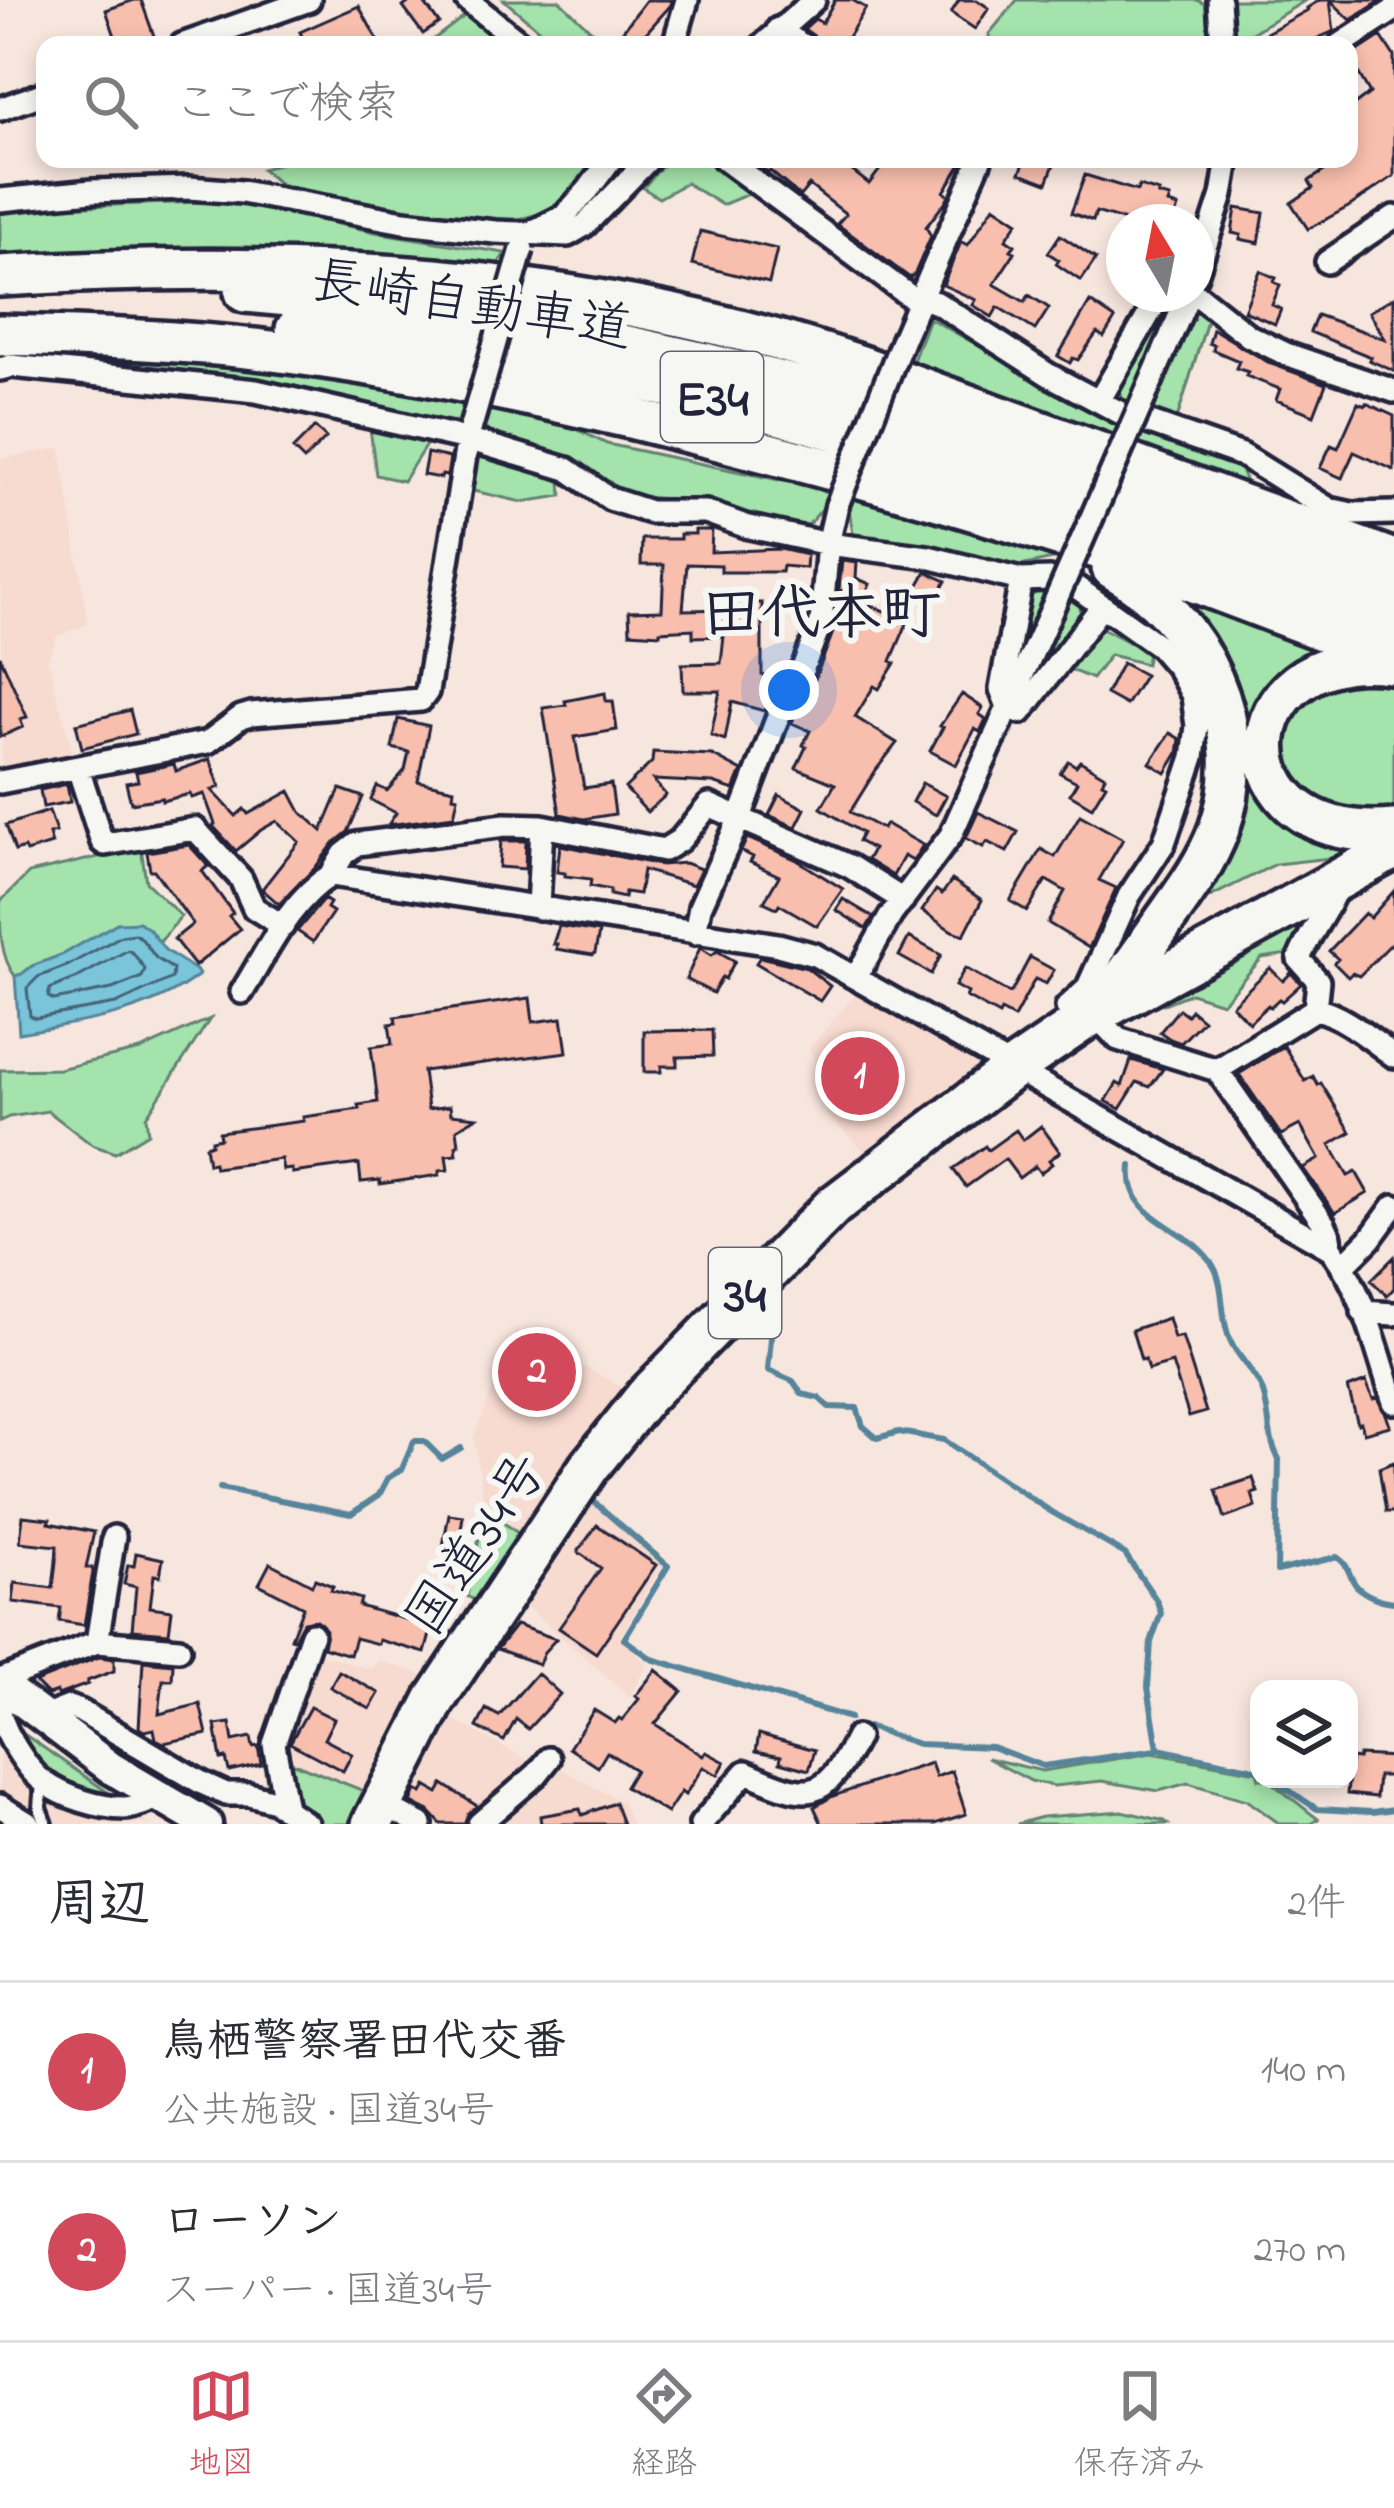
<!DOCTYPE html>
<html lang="ja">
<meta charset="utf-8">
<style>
body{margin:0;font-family:"Indie Flower","Klee One",sans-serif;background:#f7f7f7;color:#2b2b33}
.controls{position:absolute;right:36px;bottom:36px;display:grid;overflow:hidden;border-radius:24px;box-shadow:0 6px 18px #0003}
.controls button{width:108px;height:108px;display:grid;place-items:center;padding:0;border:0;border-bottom:3px solid #e1e1e2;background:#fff;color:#2b2b33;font:60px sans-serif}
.compass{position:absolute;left:1106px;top:204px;width:108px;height:108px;border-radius:50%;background:#fff;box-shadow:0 6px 18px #0003;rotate:350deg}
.you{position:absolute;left:789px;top:690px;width:42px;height:42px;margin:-30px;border:9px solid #fff;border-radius:50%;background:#1a73e8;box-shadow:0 0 0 18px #1a73e833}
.badge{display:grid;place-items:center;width:78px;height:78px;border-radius:50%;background:#d1495b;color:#fff;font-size:39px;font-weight:700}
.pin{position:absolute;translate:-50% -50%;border:6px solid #fff;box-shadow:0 3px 12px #0006}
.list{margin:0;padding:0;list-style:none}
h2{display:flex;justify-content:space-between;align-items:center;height:156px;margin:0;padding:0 48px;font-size:51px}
h2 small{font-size:39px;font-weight:400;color:#7c7c81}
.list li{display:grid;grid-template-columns:78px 1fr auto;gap:36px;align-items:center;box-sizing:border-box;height:180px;padding:0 48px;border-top:3px solid #e1e1e2}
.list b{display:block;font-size:45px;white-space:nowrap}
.list p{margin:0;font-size:39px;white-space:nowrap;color:#7c7c81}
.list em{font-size:39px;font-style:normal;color:#7c7c81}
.icon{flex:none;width:66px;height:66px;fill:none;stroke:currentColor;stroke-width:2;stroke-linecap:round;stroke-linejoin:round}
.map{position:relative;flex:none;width:1394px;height:1824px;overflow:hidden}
.search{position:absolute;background:#fff;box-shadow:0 6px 18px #0003;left:36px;right:36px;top:36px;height:132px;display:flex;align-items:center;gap:30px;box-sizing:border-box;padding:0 42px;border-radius:24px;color:#7c7c81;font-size:45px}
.sheet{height:516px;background:#fff}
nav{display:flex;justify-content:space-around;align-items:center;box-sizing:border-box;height:168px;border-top:3px solid #e1e1e2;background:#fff;font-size:33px;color:#7c7c81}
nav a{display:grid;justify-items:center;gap:6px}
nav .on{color:#d1495b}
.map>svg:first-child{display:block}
</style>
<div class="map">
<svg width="1394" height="1824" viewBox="0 0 1394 1824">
<rect width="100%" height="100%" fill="#f7e6de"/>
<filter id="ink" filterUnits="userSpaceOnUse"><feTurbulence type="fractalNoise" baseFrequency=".00833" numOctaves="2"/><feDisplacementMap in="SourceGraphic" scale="24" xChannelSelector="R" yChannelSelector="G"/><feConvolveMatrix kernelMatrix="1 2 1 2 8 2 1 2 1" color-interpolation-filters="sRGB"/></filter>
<g filter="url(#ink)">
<path fill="#f7dad0" d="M60 448 88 624 57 636 48 661 75 762 2 773 0 459Z
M860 989 987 1059 868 1154 827 1115 822 1076 809 1048Z
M516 1331 626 1389 519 1534 485 1509 474 1437Z
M585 1500 663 1564 620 1636 647 1665 630 1697 517 1598Z
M315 1653 371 1669 379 1660 427 1677 364 1791 286 1760 280 1745Z
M447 1716 537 1765 471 1824H394Z
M0 1736 37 1794 35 1810 39 1821 0 1796Z
M556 1766 622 1802 632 1824H487Z
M50 1799 89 1814 138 1818 152 1824H55L48 1812Z"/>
<path fill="#a4e3ab" stroke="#638273" stroke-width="3" d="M504 0H559L603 42 601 45H557Z
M1017 0H1197L1213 8 1215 45H990L989 34Z
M1226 0H1306L1232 45Z
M471 11 513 45H426Z
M294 159H600L553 210 509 222 404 214 288 191 262 169Z
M668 159H705L751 193 722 205 686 183 659 198 643 188Z
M230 201 380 233 505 253 493 272 0 259V214L27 208Z
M1171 301 1208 318 1176 422 1123 405 1119 383Z
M929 318 1114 421 1240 467 1251 495 911 366Z
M0 352 247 360 543 413 607 444 903 506 1063 557 1015 567 853 534 849 508 829 501 809 524 784 526 704 502 644 497 611 487 574 464 495 436C477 420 462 419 440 423L403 481 376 475 368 412 0 362Z
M477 456 561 480 562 496 522 502 469 490Z
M1163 585 1334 645 1254 762 1352 842 1349 856 1276 864 1192 906 1242 758Z
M1046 588 1079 601 1082 622 1023 698 1009 686 1030 596Z
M1102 628 1148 652 1146 664 1110 655 1092 679 1066 668Z
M1360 676 1394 679V819C1377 817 1324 812 1312 804 1272 775 1270 713 1315 688 1328 681 1347 680 1360 676Z
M141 847 146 882 181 916 159 943 149 929 118 923 64 954 32 966 22 974 15 976C0 957 0 928 0 902L29 873Z
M1302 922 1295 953 1262 958 1222 1003 1191 993 1164 1004 1151 1002Z
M210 1019 146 1117 148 1133 115 1153 92 1145 48 1111 9 1117 0 1121V1070L59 1069 140 1050Z
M485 1509 519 1534 478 1602 467 1596Z
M18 1730 109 1793 77 1791 44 1769Z
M1152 1753 1257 1772 1259 1779H1267L1318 1819 1311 1824H1280L1247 1800 1188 1783 1159 1791 1102 1781 1054 1786 1031 1781 987 1758 1042 1771Z
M286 1760 364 1791 349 1824H319L294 1806Z
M1122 1811 1165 1821 1168 1824H1017L1042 1817Z"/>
<path fill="#7ac5d9" stroke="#57849a" stroke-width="3" d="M139 922 149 929 165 950 196 970 199 975C147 1015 82 1022 19 1033L15 976 22 974 32 966 64 954 117 923Z"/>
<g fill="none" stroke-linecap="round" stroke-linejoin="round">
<path stroke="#45637a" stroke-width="3" d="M135 934 141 938 156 958 173 969 172 978 116 1004 36 1018 30 1016 27 988 38 977 69 965 121 936Z
M128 950 133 953 145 969 142 977 112 989 54 1000 48 997 50 989 75 979Z"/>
<path stroke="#57849a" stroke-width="6" d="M1131 1166C1125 1224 1189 1223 1214 1267 1224 1285 1221 1312 1227 1331 1232 1352 1252 1368 1261 1387 1271 1409 1266 1437 1279 1459L1277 1571 1337 1557C1351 1567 1346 1571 1355 1584 1363 1595 1381 1601 1394 1602
M764 1310 771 1338 768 1370 793 1381 802 1394 819 1398 829 1407 857 1408 863 1426 877 1438 899 1432 944 1440 1050 1511 1125 1554 1157 1601 1161 1613 1151 1642 1148 1687 1158 1749 1259 1770
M220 1488 351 1514 379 1495 388 1478 402 1469 414 1441H424L442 1459 461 1448
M593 1501 668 1566 624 1639 652 1659 850 1718
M868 1727 918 1744 992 1747 1043 1766 1157 1750
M1272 1779 1317 1809 1372 1812 1394 1809"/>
</g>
<path fill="#f8bfae" stroke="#22223b" stroke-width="3" d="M134 0H141L154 36 129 45H118L106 10Z
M412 0H422L439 23 423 34 403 7Z
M646 0H671L670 6 645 34 659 45H615L620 38 618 37Z
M835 0H852L866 8 843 45H817L815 37 804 29 815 19 822 23Z
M959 0H977L989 8 975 29 951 13Z
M1320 0H1382L1351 20 1330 0 1334 31 1314 40 1317 45H1245L1308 10 1307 8Z
M359 6 380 45H306L300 32Z
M1381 36 1394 56V176L1350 206 1308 229 1291 203 1313 188 1309 181 1324 171 1317 159H1349V109L1370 93 1349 57Z
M749 159H837L869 184 888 159 963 161 944 192 949 195 946 201 926 227 931 236 915 273 910 278 837 224 846 214 809 185 800 196 770 171 768 173Z
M1026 159H1056L1047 183 1020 173Z
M1085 175 1137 191 1139 186 1159 192 1158 195 1170 198 1168 204 1178 207 1173 222H1129L1096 212 1093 221 1071 213Z
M994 206 1018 222 1006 239 1015 245 1011 250 1015 252 994 284 1025 302 1029 295 1049 308 1035 330 998 307 992 317 973 305 976 300 943 285 961 242 968 245Z
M1236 208 1264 213 1259 243 1240 239 1241 235 1232 233Z
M700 231 777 249 769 283 692 264Z
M1060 235 1096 259 1081 281 1056 264 1059 260 1048 253Z
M1260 271 1276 278 1274 282 1280 285 1272 305 1281 309 1275 324 1244 311Z
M1394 297V371L1369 360 1371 357 1310 332 1317 315 1385 339 1369 312Z
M1090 302 1115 319 1104 337 1097 333 1078 360 1073 358 1070 363 1058 356Z
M1213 329 1271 364 1326 384 1314 415 1276 400 1280 389 1246 376 1248 372 1236 368 1239 361 1213 350 1214 345 1209 343Z
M1358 403 1365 406 1366 403 1394 416V470L1354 452 1342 478 1320 468 1331 445 1338 448Z
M315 427 326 438 304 460 293 449Z
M427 453 450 458 447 476 442 475 441 478 423 475Z
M695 530H712L711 552 780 549 807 555 806 568 783 566 782 572H721V565L687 564 683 610 734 609V603H762V675L769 677 768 682 775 684 764 711 732 702 725 740 711 735 720 691H683L682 664 721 663 724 636 693 637V629L660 631V634L630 632 629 611 662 610 664 565H641L642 539H680V534H695Z
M842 561 857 563 856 578 870 584 863 602 908 621 891 661 895 663 879 689 874 686 855 717 897 743 876 770 850 812 883 829 886 824 923 845 913 861 904 856 893 876 867 860 873 849 858 841 862 833 821 808 835 784 796 768 806 747 803 745 810 731 792 723 800 700 815 679 835 627 841 590 839 589Z
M926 572 946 581 935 601 915 591Z
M0 656 27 717 20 719 23 727 0 737Z
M1122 663 1145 675 1126 705 1106 694Z
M605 693 606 701H613L617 730 575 737 584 788 611 784 615 814 584 819 560 814 543 708 566 705 565 701Z
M962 694 983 708 979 714 986 719 980 732 975 729 956 765 930 751 943 727 940 726Z
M130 710 136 734 82 748 76 724Z
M398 719 429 726 418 781 454 789 453 796 458 797 454 816 388 825 396 813 371 800 377 786 387 791 405 770 409 752 392 748Z
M1170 733 1180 739 1178 753 1166 773 1150 763Z
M653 752 712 755 742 771 734 790 713 783 653 780 666 795 647 812 625 788 652 762Z
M210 759 220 787 212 790 236 816 244 809 248 814 290 791 301 812 322 831 340 789 363 797 348 832 334 843 315 868 279 904 262 889 299 842 277 821 261 830 236 851 213 826 215 824 204 794 192 798 190 794 162 801V798L131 803 126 783 138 781 136 772 174 764 176 771Z
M1068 761 1076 766 1080 761 1105 776 1102 782 1106 784 1092 807 1070 794 1077 782 1060 773Z
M922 783 946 796 936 815 912 802Z
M67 784 70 802 43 807 40 790Z
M779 795 805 809 796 827 769 815Z
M49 811 56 832 49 834 52 844 26 852 24 848 15 851 6 825Z
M978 812 1018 832 1007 852 987 842 983 847 966 838Z
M1080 815 1123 839 1099 880 1116 888 1089 948 1048 923 1065 891 1046 880 1027 911 1010 901 1041 849 1055 857Z
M747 838 797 860 843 889 817 926 779 904 777 908 764 902 779 876 750 862 753 857 741 851Z
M501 841H526L525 869 499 867Z
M189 845 208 866 202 871 233 913 229 916 240 929 195 966 174 939 193 924 154 870H150L147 852Z
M560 845 661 865 685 863 701 869 693 885 643 870 639 894 625 892 624 898 610 895V890L590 886 591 879 565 876V873L557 872Z
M952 880 982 900 964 935 952 931 922 911 936 890 942 894Z
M1394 891V941L1359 976 1352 973 1348 977 1334 963 1338 959 1329 951 1365 913 1370 918Z
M324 899 330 903 327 908 333 912 313 942 297 931Z
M843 899 873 917 866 929 836 910Z
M559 926 599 932 595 953 593 955 556 949 557 944H553Z
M909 937 941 955 931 974 899 956Z
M700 948 712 955 717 951 735 961 725 979 722 977 713 993 686 979Z
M760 957 807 968 830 986 820 1001 756 963Z
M1030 957 1054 970 1046 984 1035 979 1014 1018 1001 1011 999 1015 966 997 968 993 955 986 965 968 1009 993 1012 991Z
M1270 968 1283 981 1291 973 1301 984 1282 1001 1279 999 1270 1007 1268 1005 1249 1023 1232 1005Z
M530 998 533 1022 562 1018 567 1052 423 1071 428 1109 450 1106 451 1114 477 1117 457 1129 459 1145 456 1146 457 1155 446 1156 448 1170 439 1171V1175L380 1184V1180L361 1182 359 1164 292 1173V1169L283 1170 281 1159 215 1168 214 1163 208 1164 205 1146 211 1144V1140L220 1138 219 1132 304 1121 303 1117 360 1109 359 1105 378 1102 371 1047 392 1044 389 1024 396 1023 395 1017Z
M1179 1009 1187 1015 1191 1010 1203 1020 1181 1043 1170 1039 1160 1032Z
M712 1030 713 1056 677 1057V1066H661V1072H644V1031Z
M1284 1046 1305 1081 1313 1076 1318 1085 1321 1083 1351 1132 1330 1145 1348 1176 1356 1172 1368 1193 1335 1213 1303 1168 1319 1159 1300 1125 1281 1135 1239 1074Z
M867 1051 882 1072 843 1099 829 1079Z
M1131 1060 1163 1069 1150 1087 1137 1082 1120 1109 1106 1101 1117 1083 1122 1086Z
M1041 1126 1060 1152 1049 1160 1052 1164 1040 1173 1035 1166 1019 1178 1005 1159 966 1187 953 1169 985 1146 988 1150 1016 1130 1023 1140Z
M1394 1257V1288L1387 1296 1371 1280Z
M1168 1318 1174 1338 1182 1336 1206 1412 1189 1417 1172 1363 1148 1370 1145 1359 1141 1360 1132 1330Z
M531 1347 553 1364 525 1398 504 1381Z
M1366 1381 1373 1399 1377 1398 1386 1414 1390 1426 1364 1433 1361 1423 1358 1424 1348 1388Z
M1394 1462V1512H1386L1379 1468Z
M1253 1478 1258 1492 1252 1494 1256 1507 1225 1518 1216 1490Z
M449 1514 463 1516 458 1549 443 1546Z
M23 1516 50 1519 49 1523 94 1532 86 1568H92L93 1572 84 1625 59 1621 61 1608 13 1602 15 1583 53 1588 56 1561 57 1546 20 1542Z
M597 1525 656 1565 596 1653 559 1628 601 1568 578 1552Z
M136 1553 163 1559 160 1576 154 1575 150 1607 172 1610 169 1633 132 1630 136 1587 124 1584 128 1565 134 1566Z
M270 1563 312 1585 315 1579 333 1586 331 1590 361 1599 359 1606 432 1627 425 1653 379 1640 378 1644 355 1638 350 1655 323 1647 326 1630 316 1620 303 1622 294 1639 291 1638 303 1607 259 1584Z
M516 1625 556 1639 544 1652 539 1664 497 1649Z
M99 1657 114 1659V1671L87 1681 88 1684 58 1695 57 1692 48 1695 35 1682Z
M143 1661 173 1664 172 1680H163L159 1714 200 1704 207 1734 164 1743 156 1739 154 1729 144 1731 139 1728Z
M656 1670 682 1691 655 1724 703 1756 706 1752 725 1762 718 1775 703 1767 685 1795 681 1792 667 1813 625 1787 635 1770 607 1752 598 1767 569 1748 594 1710 615 1723 619 1718 622 1720 639 1699 635 1696Z
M339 1671 379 1693 370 1709 330 1687Z
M537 1673 560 1694 528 1729 516 1719 504 1741 477 1727 486 1709 499 1716Z
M310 1707 334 1719 324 1739 352 1754 343 1771 290 1743Z
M230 1723 233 1741 251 1737 253 1747 258 1746 261 1764 229 1771 226 1758 221 1759 215 1725Z
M759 1734 815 1750 809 1770 780 1762 781 1756 756 1751Z
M1359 1755 1394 1757V1776H1378L1376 1797 1347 1794 1351 1758 1358 1759Z
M931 1763 936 1777 952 1771 966 1814 935 1824H822L814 1807 833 1796Z
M443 1784 477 1806 468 1814 464 1824H441L429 1811 411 1802 416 1790 422 1793 426 1786 438 1793Z
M615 1803 623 1824H541L540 1816 580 1809 582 1815Z"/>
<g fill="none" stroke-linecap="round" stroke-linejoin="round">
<defs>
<path id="lane" d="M42 1782 40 1808 46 1824"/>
<path id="street" d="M467 0 523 45
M1219 0 1222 45
M778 29 802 45
M182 45 309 0
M674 45 687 0
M763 45 814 0
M1340 45 1394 10
M0 109 45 93
M724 159 908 295 937 303 1049 375 1119 412 1242 455 1329 509 1352 514 1394 513
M0 200 92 191 189 188 242 192 404 222 495 232 568 235 585 225 649 159
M534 231 564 216 588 190 611 159
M1327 262 1394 217
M1196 275 1222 195 1228 159
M1196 294 1249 336 1286 354 1394 391
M903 339 980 160 978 159
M0 369 12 366 256 391 467 439 567 469 610 499 650 512H706L745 526 828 544 928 557 1021 580 1050 579 1076 587 1159 646 1178 668 1193 696 1197 726 1193 757 1164 843 1129 896 1087 989 1067 1007
M1144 398 1189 294
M1099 401 1156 302 1164 294
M1021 580 1001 689 1009 709 1021 712 1102 606
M78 768 102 842 105 844 195 829 241 879 254 908 283 926
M0 782 208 742 241 717 251 714 421 700 427 692 469 431
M331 875 344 854 357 844 505 825 542 826 664 850 680 840 709 805 849 866 903 900
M538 908 542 826
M695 933 700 907 739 820 787 693 801 673 821 622 828 544 837 505
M856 977 891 915 951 835 1051 611
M242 992C267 952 290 900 331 875L778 945 815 955 1331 1249C1364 1291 1377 1351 1394 1402
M1315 1009 1318 981 1299 959C1308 935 1326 914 1336 889
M1094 1014 1118 1039 1217 1070 1324 1224 1330 1237 1331 1249
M1217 1070 1315 1009C1343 1015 1370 1039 1394 1056
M1343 1266 1370 1239 1394 1206
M1363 1312 1394 1314
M97 1642 179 1649
M0 1680 97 1642 114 1537
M0 1710C2 1730 27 1770 44 1782 64 1797 99 1808 124 1808 136 1808 149 1801 161 1797
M44 1717 69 1707 80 1711 202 1783 226 1794H249L274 1801 307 1824
M382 1804 421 1824
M0 1806 29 1824
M286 1808 274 1744 312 1634
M479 1824 537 1774 549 1759
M701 1824 746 1772C809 1800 823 1804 857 1737"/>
<path id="secondary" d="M0 1684 111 1768 206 1824"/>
<path id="highway" d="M0 276C292 258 586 272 864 367L1394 560
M245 292C433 307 618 338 800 387 1002 441 1198 519 1394 591
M296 329C484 344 671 381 851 435 1035 489 1214 560 1394 624
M0 335C91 337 182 340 272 351 393 366 512 391 630 418 792 457 953 502 1112 553 1207 584 1299 624 1394 656
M1389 663C1229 643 1218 846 1394 830
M1107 999C1127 976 1144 949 1162 924 1184 893 1206 864 1219 829 1255 728 1201 618 1112 568
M372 1824 435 1700 589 1467 646 1396 833 1206 1014 1068 1086 1019 1394 849"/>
</defs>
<use href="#lane" stroke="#22223b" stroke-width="20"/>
<use href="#street" stroke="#22223b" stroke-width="30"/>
<use href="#secondary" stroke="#22223b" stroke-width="39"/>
<use href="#highway" stroke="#22223b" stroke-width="48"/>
<use href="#lane" stroke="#f6f6f2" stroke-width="10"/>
<use href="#street" stroke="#f6f6f2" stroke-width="21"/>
<use href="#secondary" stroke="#f6f6f2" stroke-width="30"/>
<use href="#highway" stroke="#f6f6f2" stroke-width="39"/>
<defs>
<path id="street-bridge" d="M470 430 522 249
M837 505 903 339
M1051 611 1144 398"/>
</defs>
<use href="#street-bridge" stroke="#22223b" stroke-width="30" stroke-linecap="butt"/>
<use href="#street-bridge" stroke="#f6f6f2" stroke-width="21"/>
</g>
</g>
<g text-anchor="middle" stroke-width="12" stroke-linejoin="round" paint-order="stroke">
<g fill="#f6f6f2" stroke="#626272" stroke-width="3">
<rect x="661" y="352" width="102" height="90" rx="9"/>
<rect x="709" y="1248" width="72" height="90" rx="9"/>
</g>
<g font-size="51" font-weight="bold" fill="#22223b">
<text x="712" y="415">E34</text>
<text x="745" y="1311">34</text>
</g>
<g font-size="54" fill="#22223b" stroke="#f6f6f2">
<text transform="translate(472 302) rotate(9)" y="19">長崎自動車道</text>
<text transform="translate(474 1543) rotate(-56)" y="19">国道34号</text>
</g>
<g font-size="60" font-weight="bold" fill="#22223b" stroke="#f6f6f2">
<text x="821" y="632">田代本町</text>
</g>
</g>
</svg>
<div class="controls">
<button><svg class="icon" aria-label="layers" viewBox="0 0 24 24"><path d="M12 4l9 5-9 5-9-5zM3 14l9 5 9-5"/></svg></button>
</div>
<svg class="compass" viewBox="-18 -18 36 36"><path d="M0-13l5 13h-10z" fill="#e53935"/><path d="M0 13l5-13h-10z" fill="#7c7c81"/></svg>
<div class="you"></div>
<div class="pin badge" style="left:860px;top:1076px">1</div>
<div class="pin badge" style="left:537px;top:1372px">2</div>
<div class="search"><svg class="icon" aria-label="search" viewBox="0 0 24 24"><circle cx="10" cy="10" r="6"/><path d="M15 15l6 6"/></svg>ここで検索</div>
</div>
<section class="sheet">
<h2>周辺<small>2件</small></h2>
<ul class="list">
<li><span class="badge">1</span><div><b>鳥栖警察署田代交番</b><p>公共施設 · 国道34号</p></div><em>140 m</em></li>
<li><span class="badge">2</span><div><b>ローソン</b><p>スーパー · 国道34号</p></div><em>270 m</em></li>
</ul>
</section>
<nav>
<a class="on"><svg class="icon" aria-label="map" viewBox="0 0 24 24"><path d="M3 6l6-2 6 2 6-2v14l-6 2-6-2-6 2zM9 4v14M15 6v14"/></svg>地図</a>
<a><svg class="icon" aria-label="directions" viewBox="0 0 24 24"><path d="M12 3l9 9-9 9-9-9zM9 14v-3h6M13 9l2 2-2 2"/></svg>経路</a>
<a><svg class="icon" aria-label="saved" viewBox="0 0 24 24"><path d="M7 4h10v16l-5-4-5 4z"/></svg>保存済み</a>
</nav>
